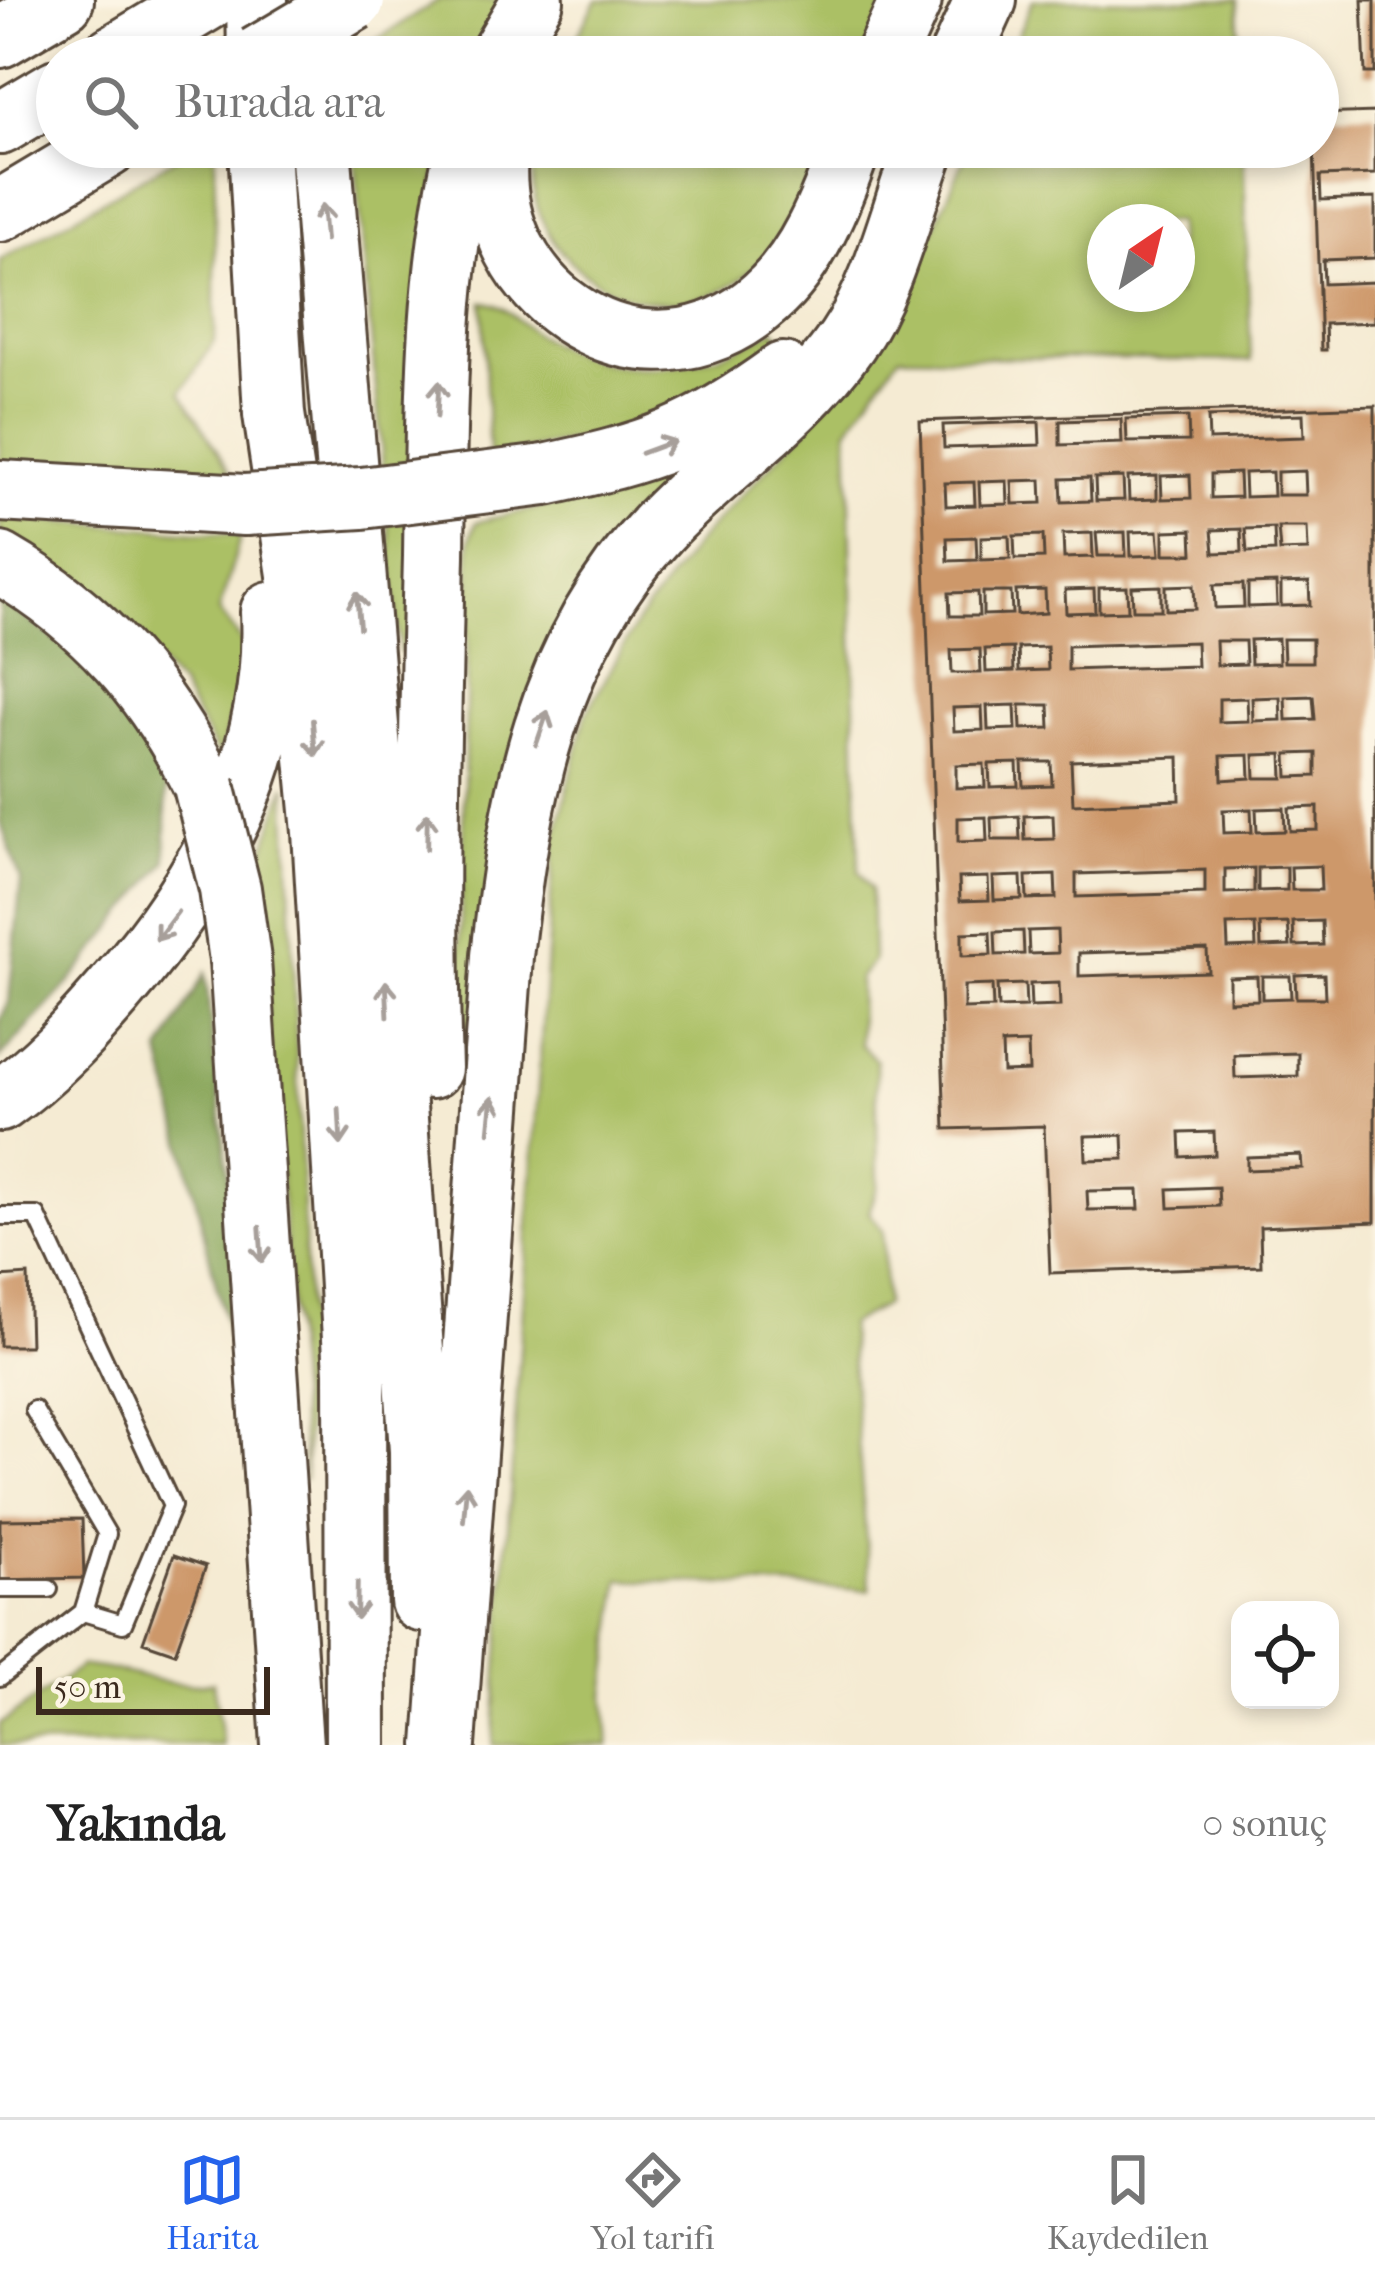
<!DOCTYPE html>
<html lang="tr">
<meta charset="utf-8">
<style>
body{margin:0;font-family:"IM FELL French Canon",serif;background:#f6f6f6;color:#222}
.controls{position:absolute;right:36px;bottom:36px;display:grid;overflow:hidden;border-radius:24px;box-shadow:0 6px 18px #0003}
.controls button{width:108px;height:108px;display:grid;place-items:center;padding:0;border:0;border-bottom:3px solid #e0e0e0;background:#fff;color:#222;font:60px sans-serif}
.compass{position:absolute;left:1087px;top:204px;width:108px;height:108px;border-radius:50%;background:#fff;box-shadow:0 6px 18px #0003;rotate:35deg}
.scale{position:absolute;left:36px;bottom:30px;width:234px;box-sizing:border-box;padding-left:12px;border:6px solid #3b2a1e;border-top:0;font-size:33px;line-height:42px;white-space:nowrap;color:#3b2a1e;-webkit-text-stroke:9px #fcf5e5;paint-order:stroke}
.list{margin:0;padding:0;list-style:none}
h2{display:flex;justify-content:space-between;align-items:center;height:156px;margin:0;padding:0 48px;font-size:51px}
h2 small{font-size:39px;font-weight:400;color:#767676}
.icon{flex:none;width:66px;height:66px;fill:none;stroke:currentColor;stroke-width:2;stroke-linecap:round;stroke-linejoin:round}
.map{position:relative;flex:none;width:1375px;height:1745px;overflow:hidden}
.search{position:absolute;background:#fff;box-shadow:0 6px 18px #0003;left:36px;right:36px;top:36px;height:132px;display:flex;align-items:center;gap:30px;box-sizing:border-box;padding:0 42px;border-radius:66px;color:#767676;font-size:45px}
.sheet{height:372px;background:#fff}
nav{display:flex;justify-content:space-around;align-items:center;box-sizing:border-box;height:168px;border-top:3px solid #e0e0e0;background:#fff;font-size:33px;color:#767676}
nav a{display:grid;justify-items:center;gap:6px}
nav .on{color:#2563eb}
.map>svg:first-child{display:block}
</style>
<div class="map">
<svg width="1375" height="1745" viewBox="0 0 1375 1745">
<rect width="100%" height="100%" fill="#fcf5e5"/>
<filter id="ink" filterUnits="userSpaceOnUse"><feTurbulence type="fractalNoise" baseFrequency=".00833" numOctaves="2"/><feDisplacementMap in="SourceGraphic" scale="24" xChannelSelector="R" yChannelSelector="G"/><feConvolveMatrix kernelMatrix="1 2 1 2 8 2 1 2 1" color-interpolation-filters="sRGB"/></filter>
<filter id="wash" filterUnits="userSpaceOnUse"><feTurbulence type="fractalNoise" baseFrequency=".004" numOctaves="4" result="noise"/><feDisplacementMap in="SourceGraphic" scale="48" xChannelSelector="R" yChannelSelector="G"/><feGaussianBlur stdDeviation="2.7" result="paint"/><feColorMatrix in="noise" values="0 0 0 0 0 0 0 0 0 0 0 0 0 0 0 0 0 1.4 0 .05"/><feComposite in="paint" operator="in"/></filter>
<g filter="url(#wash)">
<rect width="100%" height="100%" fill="#f5ebd3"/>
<path fill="#abc065" stroke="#737542" stroke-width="3" fill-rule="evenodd" d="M439 0H503L471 57H350Z
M597 0H888L863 57H566Z
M1033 0H1238L1240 57H1008Z
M195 147H215V341L181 392 238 484 0 469V260Z
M354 147H438L409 651 400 652Z
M536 147H827C804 190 783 247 742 278 646 348 509 255 536 147Z
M969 147H1243L1251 361 899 356 848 429 859 871 871 889 873 961 859 978 860 1044 876 1060 878 1186 869 1212 883 1231 885 1305 849 1324 870 1590 620 1580 605 1695 609 1745H493L555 840 586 714 637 622 701 537 804 431 894 321ZM1105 222H1177V294H1105Z
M483 302C506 303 518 323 537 335 614 384 699 375 774 329L784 341 751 368 652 424 489 457Z
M685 475 616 539 470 1118 460 959 470 540 476 522Z
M0 518 241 535 219 611 244 644 243 679 219 757 180 686 92 594 0 544Z
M286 785 309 1360 305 1480 256 874Z
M82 1666C129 1668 166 1691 213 1682L223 1745H0V1724Z"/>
<path fill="#88a65a" stroke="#62683c" stroke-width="3" d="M0 599 84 661 166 773V862L70 982 0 1058V1021L9 1001 21 880 0 821Z
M205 973 261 1474 161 1053Z"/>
<g id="blocks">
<path fill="#cd986a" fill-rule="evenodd" d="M1362 0H1375V73H1365Z
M1375 112V174L1320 176 1321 200 1375 198V258L1323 260 1324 284 1375 282V322L1325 324 1326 350H1321L1314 147 1318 114Z
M1375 406V1222L1260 1227 1261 1266 1050 1273 1044 1126 945 1129 920 421ZM1303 414 1304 437 1209 440 1208 417ZM1188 417 1189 441 1127 442 1126 419ZM1121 419 1122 443 1060 445V421ZM1039 422 1040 445 944 448 943 425ZM1305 471 1306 495H1277V472ZM1272 472 1273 496 1245 497 1244 473ZM1239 473 1240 497 1211 498V474ZM1190 475 1191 498 1162 499 1161 476ZM1157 476V499L1129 500 1128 477ZM1123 477 1124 500 1096 501 1095 478ZM1090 478 1091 501 1062 502 1061 479ZM1041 480 1042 503 1013 504 1012 481ZM1007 481 1008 504 980 505 979 482ZM974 482 975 505 946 506 945 483ZM1278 527H1307L1308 550 1280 551ZM1274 528 1275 551 1247 552 1245 529ZM1241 529 1242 552 1214 553 1212 530ZM1192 530 1193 554H1164V531ZM1158 531 1160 555 1131 556 1130 532ZM1125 532 1126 556H1098L1096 533ZM1092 533 1093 557 1064 558 1063 534ZM1043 535 1044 558 1015 559 1014 536ZM1009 536 1010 559 981 560V537ZM976 537 977 560 948 561 947 538ZM1309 582 1310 605 1281 606V583ZM1276 583 1277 606 1248 607V584ZM1243 584 1244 607 1215 608 1214 585ZM1194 585 1195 609 1166 610V586ZM1161 586V610H1133L1132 587ZM1127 587 1128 611 1099 612V588ZM1094 589 1095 612 1066 613 1065 590ZM1045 590 1046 613 1017 615 1016 591ZM978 592 979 616H950L949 593ZM983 592H1011L1012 614 983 615ZM1278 639 1279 663 1251 664 1250 640ZM1283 639H1312V662H1284ZM1216 641H1245L1246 664 1217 665ZM1196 642 1197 666 1068 670V646ZM1047 647 1048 670 1019 671 1018 648ZM1013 648 1014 671 986 672 985 649ZM980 649 981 673H952L951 650ZM1313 696 1315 719 1286 720 1285 697ZM1280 697 1281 720 1253 721 1252 698ZM1247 698 1248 721 1219 722V699ZM1015 705 1016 729 988 730 987 706ZM1020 705H1049L1050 728 1021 729ZM982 707 983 730 954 731 953 708ZM1316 753V776L1288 777 1287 754ZM1282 754 1283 778H1255L1254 755ZM1249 755 1250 778 1222 780 1221 756ZM1179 757 1180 800 1073 804 1071 761ZM1022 762H1051L1052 785 1023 786ZM1017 763 1018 786 990 787 989 764ZM984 764 985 787 956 788V765ZM1318 807V830L1290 831 1289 808ZM1284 808 1285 831 1257 832 1256 809ZM1251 809 1252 832 1224 833 1223 810ZM1053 815 1054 839 1025 840 1024 816ZM1019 816 1020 840H992L991 818ZM986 817 987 841 958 842V818ZM1320 866 1321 890H1292L1291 867ZM1287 867V890L1258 891V868ZM1254 868V892L1225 893V869ZM1205 870V893L1076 897V874ZM1055 875 1056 898 1027 899 1026 876ZM1021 876 1022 899 994 900 993 877ZM988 877 989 900 960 901 959 878ZM1322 921 1323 945 1294 946 1293 922ZM1288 923 1290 946 1261 947 1260 924ZM1255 924 1256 947 1228 948 1227 925ZM1057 930 1058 953 1029 954 1028 931ZM1023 931 1024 954 996 955 995 932ZM990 932 991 955 962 956V933ZM1207 949 1208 972 1079 976V953ZM1324 974 1325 998H1296L1295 975ZM1257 976 1258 1000 1229 1001V977ZM1262 976H1290L1291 998 1262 999ZM1059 983 1060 1006 1031 1007 1030 984ZM1025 984 1026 1007 998 1008 997 985ZM992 985 993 1008 964 1009V986ZM1028 1043 1029 1071 1003 1072 1002 1044ZM1298 1053V1076L1235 1078 1234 1055ZM1214 1132 1215 1155 1181 1157 1180 1133ZM1123 1135 1124 1159 1086 1160 1085 1136ZM1301 1155 1302 1168 1247 1170V1157ZM1218 1187 1219 1206 1169 1208 1168 1189ZM1138 1190 1139 1209 1088 1210 1087 1191Z
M28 1275 30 1346H0V1277Z
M82 1519 84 1578 0 1580V1520Z
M174 1555 206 1566 175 1653 143 1642Z"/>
</g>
</g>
<g filter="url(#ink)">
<use href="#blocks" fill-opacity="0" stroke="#574739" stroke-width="3"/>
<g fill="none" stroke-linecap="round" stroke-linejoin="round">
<defs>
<path id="service" d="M0 1216H37L172 1506 123 1624 83 1612
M0 1589H49
M0 1677 83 1612 107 1534 34 1410"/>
<path id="motorway" d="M257 0 258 57
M0 37 63 0
M112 57 207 0
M499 57 533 0
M885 57 911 0
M960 57 986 0
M0 124 57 90
M259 147 274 414 300 588 323 832 355 1372 356 1745
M320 147 378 846 420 1451 421 1601
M498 147C477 297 647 404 765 298 808 261 832 199 850 147
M0 211 107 147
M545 475C651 452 694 438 783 373
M0 491 245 505
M0 563C94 617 157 690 204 786
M240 960 292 1745
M431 1068C425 897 430 727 434 556 436 422 434 278 466 147
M0 1101C44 1070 78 1033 113 993 208 883 278 761 271 612
M445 1745 502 956C520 799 545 648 659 527 720 462 795 416 847 341 885 286 901 210 925 147"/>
</defs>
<use href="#service" stroke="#574739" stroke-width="22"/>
<use href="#motorway" stroke="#574739" stroke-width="66"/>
<use href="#service" stroke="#fff" stroke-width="16"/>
<use href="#motorway" stroke="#fff" stroke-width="60"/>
<defs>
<path id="motorway-bridge" d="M258 57 354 0
M245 505 362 498 545 475
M204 786 230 889 240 960"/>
</defs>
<use href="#motorway-bridge" stroke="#574739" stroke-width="66" stroke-linecap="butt"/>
<use href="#motorway-bridge" stroke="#fff" stroke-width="60"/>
</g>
<defs><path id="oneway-shaft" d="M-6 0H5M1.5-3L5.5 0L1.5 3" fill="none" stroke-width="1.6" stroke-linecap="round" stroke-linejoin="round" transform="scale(3)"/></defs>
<g stroke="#a79f9a">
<use href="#oneway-shaft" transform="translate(324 222) rotate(-95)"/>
<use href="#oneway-shaft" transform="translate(438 399) rotate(-87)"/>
<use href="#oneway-shaft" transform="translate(658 447) rotate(-20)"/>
<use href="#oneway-shaft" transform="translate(358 610) rotate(-95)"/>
<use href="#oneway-shaft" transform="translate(542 728) rotate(-71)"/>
<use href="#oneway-shaft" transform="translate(314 738) rotate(85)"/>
<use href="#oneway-shaft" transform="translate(427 831) rotate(-89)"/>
<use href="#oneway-shaft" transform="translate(167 926) rotate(127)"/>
<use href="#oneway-shaft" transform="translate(387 999) rotate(-93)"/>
<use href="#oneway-shaft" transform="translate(491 1114) rotate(-84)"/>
<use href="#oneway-shaft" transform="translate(340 1127) rotate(87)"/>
<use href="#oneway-shaft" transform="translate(261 1245) rotate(86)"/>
<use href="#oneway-shaft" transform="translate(465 1503) rotate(-85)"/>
<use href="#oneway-shaft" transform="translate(357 1601) rotate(91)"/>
</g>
</g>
</svg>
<div class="controls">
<button><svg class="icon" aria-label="locate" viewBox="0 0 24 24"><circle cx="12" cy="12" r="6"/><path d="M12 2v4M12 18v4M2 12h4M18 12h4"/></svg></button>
</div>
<svg class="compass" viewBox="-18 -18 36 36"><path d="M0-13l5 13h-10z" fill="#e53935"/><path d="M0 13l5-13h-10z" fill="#767676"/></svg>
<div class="scale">50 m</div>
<div class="search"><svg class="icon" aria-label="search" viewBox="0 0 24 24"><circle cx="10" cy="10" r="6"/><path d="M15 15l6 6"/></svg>Burada ara</div>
</div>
<section class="sheet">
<h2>Yakında<small>0 sonuç</small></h2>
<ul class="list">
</ul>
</section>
<nav>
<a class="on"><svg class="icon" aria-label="map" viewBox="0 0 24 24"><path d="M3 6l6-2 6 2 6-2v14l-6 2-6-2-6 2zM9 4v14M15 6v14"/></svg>Harita</a>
<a><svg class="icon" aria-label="directions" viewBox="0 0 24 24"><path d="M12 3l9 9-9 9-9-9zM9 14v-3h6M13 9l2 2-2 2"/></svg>Yol tarifi</a>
<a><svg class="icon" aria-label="saved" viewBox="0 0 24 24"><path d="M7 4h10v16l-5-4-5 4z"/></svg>Kaydedilen</a>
</nav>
